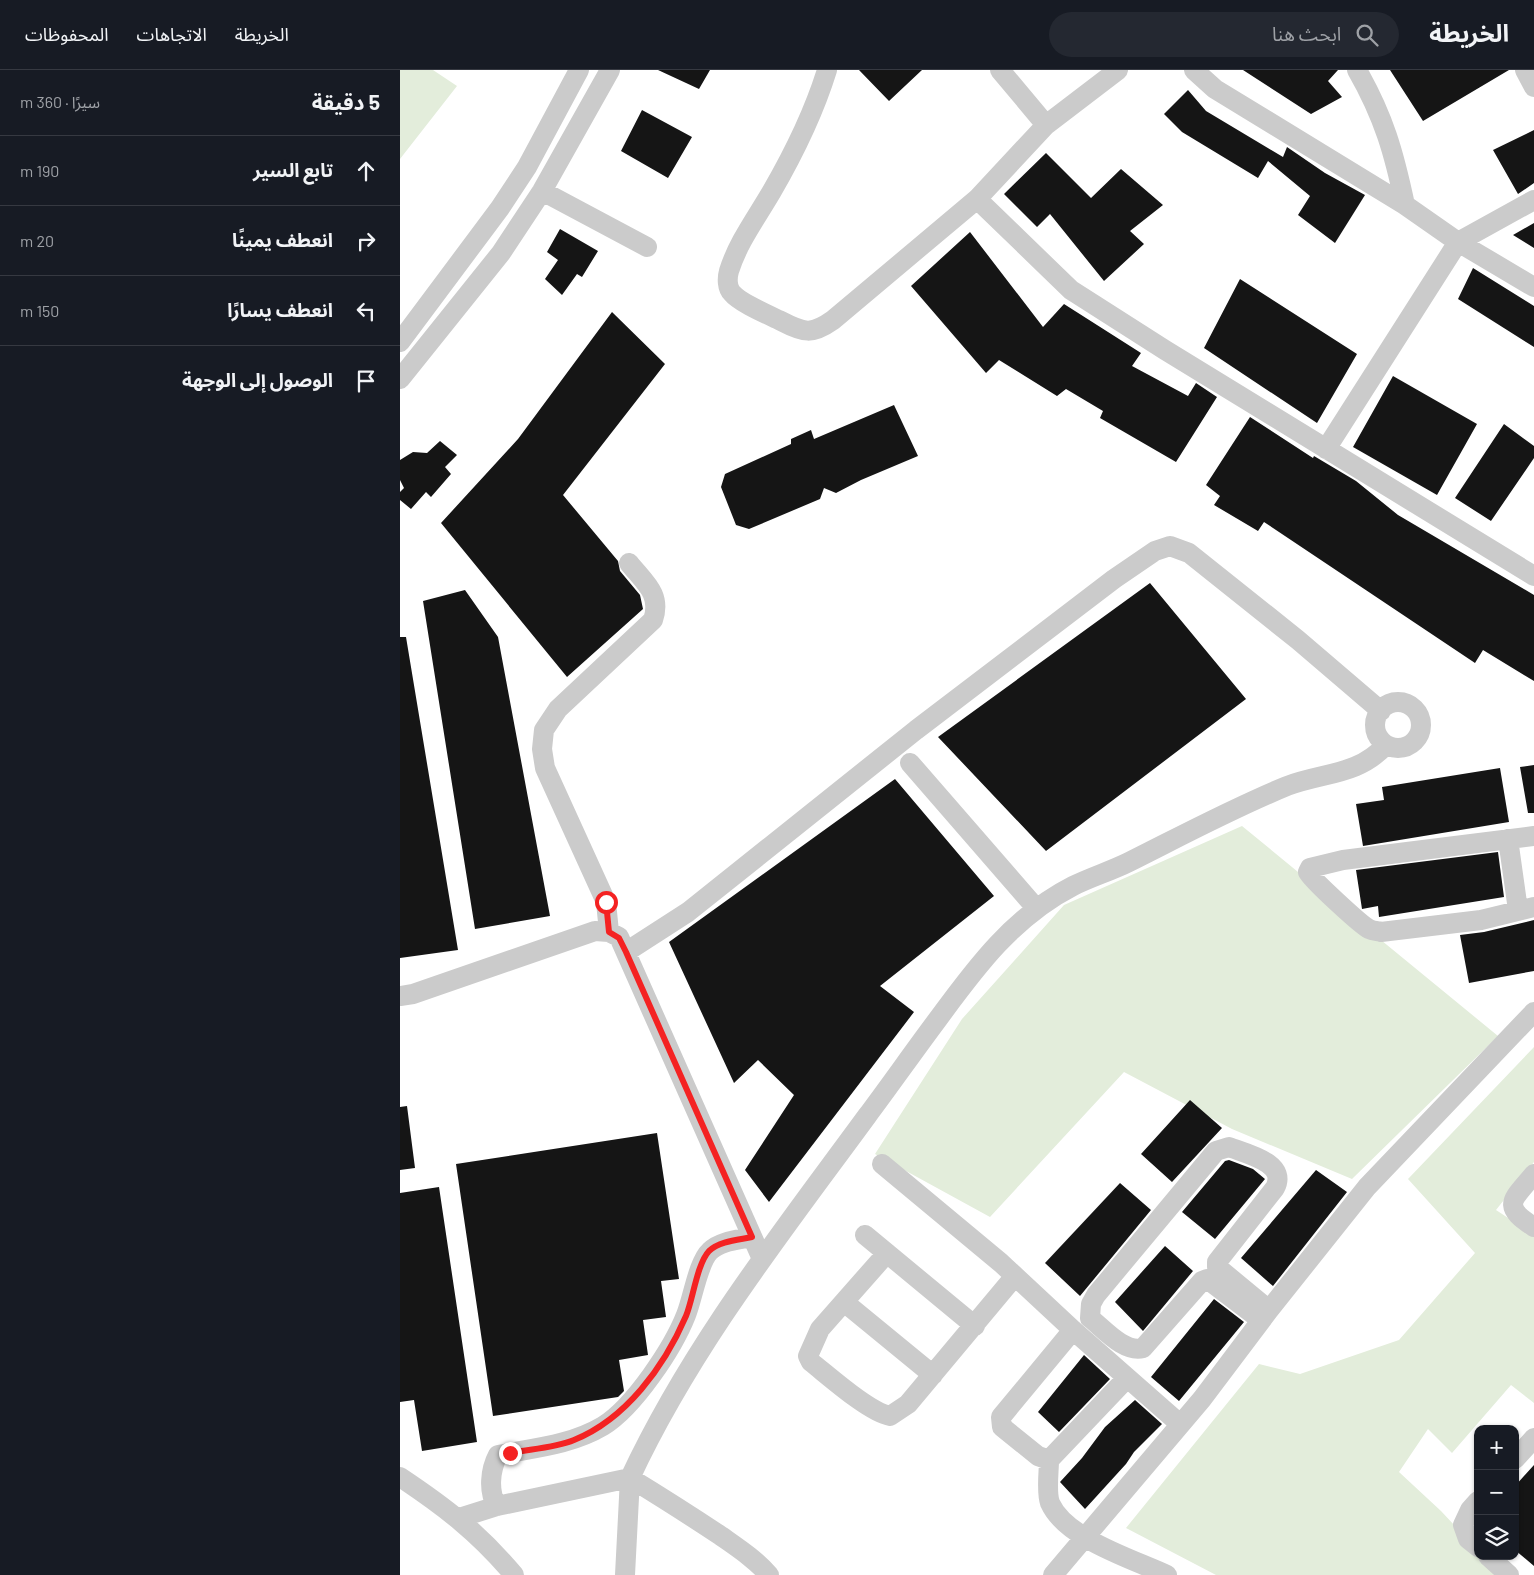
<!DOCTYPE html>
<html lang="ar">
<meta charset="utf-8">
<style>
body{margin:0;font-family:Barlow,"Noto Sans Arabic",sans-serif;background:#242831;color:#f1f3f6;direction:rtl}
.controls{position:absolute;right:15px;bottom:15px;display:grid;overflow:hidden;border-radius:10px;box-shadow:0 1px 4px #0004}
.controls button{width:45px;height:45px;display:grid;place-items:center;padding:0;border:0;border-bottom:1px solid #363941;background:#171b24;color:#f1f3f6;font:25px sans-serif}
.stop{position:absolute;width:15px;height:15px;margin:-11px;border:4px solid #f42222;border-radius:50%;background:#fff}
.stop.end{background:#f42222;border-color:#fff;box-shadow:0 1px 5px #0008}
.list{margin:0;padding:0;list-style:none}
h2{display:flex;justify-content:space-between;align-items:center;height:65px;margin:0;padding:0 20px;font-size:21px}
h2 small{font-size:16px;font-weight:400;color:#9ea1a6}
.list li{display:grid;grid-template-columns:32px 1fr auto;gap:15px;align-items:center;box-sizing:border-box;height:70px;padding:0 20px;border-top:1px solid #363941}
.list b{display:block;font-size:19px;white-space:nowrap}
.list em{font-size:16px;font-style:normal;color:#9ea1a6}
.icon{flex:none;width:28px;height:28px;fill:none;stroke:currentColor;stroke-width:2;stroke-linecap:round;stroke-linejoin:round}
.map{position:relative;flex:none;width:1134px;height:1505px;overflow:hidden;direction:ltr}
header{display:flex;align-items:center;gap:30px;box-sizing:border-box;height:70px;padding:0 25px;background:#171b24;border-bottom:1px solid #363941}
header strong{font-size:24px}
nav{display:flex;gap:28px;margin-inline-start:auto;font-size:18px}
.search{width:350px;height:45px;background:#242831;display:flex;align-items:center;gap:12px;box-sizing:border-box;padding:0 18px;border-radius:28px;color:#9ea1a6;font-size:19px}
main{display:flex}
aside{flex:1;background:#171b24}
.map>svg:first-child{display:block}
</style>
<header>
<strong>الخريطة</strong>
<div class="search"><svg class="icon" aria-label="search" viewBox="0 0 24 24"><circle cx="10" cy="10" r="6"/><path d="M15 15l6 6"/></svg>ابحث هنا</div>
<nav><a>الخريطة</a><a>الاتجاهات</a><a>المحفوظات</a></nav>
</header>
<main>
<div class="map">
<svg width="1134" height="1505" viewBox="0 0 1134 1505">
<rect width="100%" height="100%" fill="#fff"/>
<path fill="#e3eddb" d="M0 0H33L57 16 0 89Z
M842 756 1098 966 952 1109 832 1059 724 1002 590 1147 475 1084 562 949 664 835Z
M1134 977V1092L1096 1140 1134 1165V1333L1111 1315 1052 1383 1028 1359 999 1402 1041 1441 1101 1505H816L726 1458 859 1294 900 1304 999 1270 1075 1183 1008 1109Z"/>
<path fill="#151515" d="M258 0H310L299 19Z
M459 0H522L489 31Z
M843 0H938L928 11 942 27 911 44Z
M990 0H1109L1023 51Z
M788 20 806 41 883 87 887 77 925 103 965 125 935 173 898 145 910 126 868 91 858 108 782 62 764 44Z
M242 40 292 67 268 108 221 81Z
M1134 60V113L1118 124 1093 80Z
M646 83 691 128 721 99 763 135 730 161 744 174 704 211 650 144 637 157 604 124Z
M1134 153V178L1113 165Z
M160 159 198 181 182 207 177 204 162 225 145 209 158 190 147 182Z
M570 162 643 257 664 234 741 283 732 296 788 326 796 313 817 327 776 392 700 348 703 341 666 319 657 326 599 290 586 303 511 216Z
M1073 198 1134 236V277L1058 229Z
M840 209 957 284 917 353 804 278Z
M212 242 265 294 163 425 218 491 220 501 240 525 243 539 167 607 41 453 118 369Z
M993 306 1077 354 1037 425 953 377Z
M494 335 518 386 461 410 436 423 424 418 420 429 349 459 336 455 321 417 325 404 391 374V369L411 360 414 369Z
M850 347 913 388 914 386 956 411 998 445 1134 525V611L1083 580 1075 593 864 452 858 461 814 435 820 426 806 415Z
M1104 354 1134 376V388L1091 451 1055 428Z
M40 371 57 385 45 397 51 404 31 427 26 422 11 439 0 430V422L4 418 0 410V390L13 382 27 383Z
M750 513 846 629 646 781 538 667Z
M65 520 98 567 150 846 75 859 23 531Z
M0 567H6L58 880 0 888Z
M1134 695V743H1128L1120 697Z
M1100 698 1109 752 963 776 956 734 984 730 982 717Z
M495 709 594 826 480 916 514 942 369 1132 345 1100 394 1025 358 990 334 1013 269 872Z
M1098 782 1104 827 979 847 978 836 962 839 956 800Z
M1134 850V901L1069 913 1060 865 1084 862Z
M790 1030 822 1058 772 1112 741 1084Z
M7 1036 15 1098 0 1100V1037Z
M257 1063 279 1209 261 1211 266 1247 243 1250 248 1285 219 1290 224 1321 218 1327 93 1346 56 1094Z
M829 1090 853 1099 865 1109 815 1169 782 1142 825 1091Z
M916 1100 947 1122 873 1216 841 1188Z
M720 1113 751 1140 680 1226 645 1193Z
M39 1117 77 1372 22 1381 14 1330 0 1332V1123Z
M765 1176 793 1201 743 1261 715 1232Z
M814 1229 844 1252 779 1331 751 1307Z
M684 1285 710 1309 659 1362 638 1342Z
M735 1330 762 1354 734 1382 726 1394 685 1439 660 1412 682 1388 705 1357Z
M1134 1395V1496L1115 1480V1416Z"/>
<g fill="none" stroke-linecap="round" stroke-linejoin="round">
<path stroke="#cbcbcb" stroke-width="20" d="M427 0C414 42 394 83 372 121 357 147 338 172 329 201 327 208 327 218 332 223 340 233 369 245 381 251 404 263 412 265 433 250L577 129 646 55 718 0
M600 0 646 55
M794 0 815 19 1005 135 1058 172 1134 217
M957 0C984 47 994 83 1005 135
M1125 0 1134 17
M142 121 247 177
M577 129 671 220 765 280 1134 506
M0 272 100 138 127 97 179 0
M0 309 101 183 142 121 210 0
M926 379 1058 172 1134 130
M975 655a23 23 0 1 1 46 0a23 23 0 1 1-46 0Z
M510 693 636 838
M1134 766 943 790 910 798 908 802C911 809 961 855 969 859 973 861 977 861 981 862L1081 850 1134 837
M1108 769 1118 840
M209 862 206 832 145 698 142 679 144 660 158 639 253 550C262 524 244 512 229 493
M226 882 288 842 516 660 714 509 755 481 770 476 789 483 898 570 981 641
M0 926 13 924 195 861 209 862 219 867 362 1189
M482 1094 601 1193 673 1260 780 1354
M1134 1104C1113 1130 1100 1135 1134 1157
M465 1165 575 1256
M487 1183 420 1259 408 1286 411 1292C430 1307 469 1342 490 1346L508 1334 615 1206
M444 1232 533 1305
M861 1250 807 1209 802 1211 743 1278C724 1283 704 1259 690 1248L691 1234 696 1225 816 1081 829 1077C847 1084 888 1093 875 1118L817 1192V1197L869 1240
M673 1260 601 1347 602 1357 638 1386 649 1390 727 1308
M1115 1389 1134 1368
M649 1390C649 1402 646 1422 650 1433 666 1469 733 1489 767 1505
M0 1407C45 1437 79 1463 114 1505
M1078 1431 1070 1440 1063 1455 1068 1469 1078 1477
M97 1436C88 1422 90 1400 98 1385 134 1378 171 1375 203 1356 234 1337 273 1278 286 1245 293 1228 298 1192 310 1181 320 1171 338 1170 352 1167
M59 1448 97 1436 230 1408C291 1277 382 1162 467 1046 491 1014 514 981 538 949 576 897 614 846 673 816 691 807 711 801 729 792 781 766 833 738 887 716 924 702 957 706 986 675
M1088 1486 1109 1505
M225 1505 230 1408C261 1427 291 1446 321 1466 338 1478 355 1489 369 1505
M653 1505 802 1329 869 1240 967 1117 1134 942"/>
</g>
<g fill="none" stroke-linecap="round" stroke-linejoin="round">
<path stroke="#f42222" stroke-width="6" d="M110 1383C130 1379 155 1378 174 1370 226 1349 264 1297 286 1246 293 1229 297 1194 309 1181 320 1171 338 1170 352 1167L226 882 219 868 209 862 206 832"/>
</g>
</svg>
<div class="controls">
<button>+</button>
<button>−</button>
<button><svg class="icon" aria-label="layers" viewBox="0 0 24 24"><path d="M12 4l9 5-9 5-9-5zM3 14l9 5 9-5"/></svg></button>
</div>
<div class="stop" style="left:206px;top:832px"></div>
<div class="stop end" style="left:110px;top:1383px"></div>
</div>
<aside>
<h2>5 دقيقة<small>سيرًا · 360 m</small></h2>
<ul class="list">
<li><svg class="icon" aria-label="ahead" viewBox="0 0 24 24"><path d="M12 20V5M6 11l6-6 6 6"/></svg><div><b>تابع السير</b></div><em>190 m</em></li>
<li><svg class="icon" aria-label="right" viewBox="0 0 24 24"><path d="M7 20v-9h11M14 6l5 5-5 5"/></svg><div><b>انعطف يمينًا</b></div><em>20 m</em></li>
<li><svg class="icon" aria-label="left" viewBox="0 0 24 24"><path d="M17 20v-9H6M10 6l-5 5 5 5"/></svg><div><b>انعطف يسارًا</b></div><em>150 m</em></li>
<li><svg class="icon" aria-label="arrive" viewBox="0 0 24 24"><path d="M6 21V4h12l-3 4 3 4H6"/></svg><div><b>الوصول إلى الوجهة</b></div></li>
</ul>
</aside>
</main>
